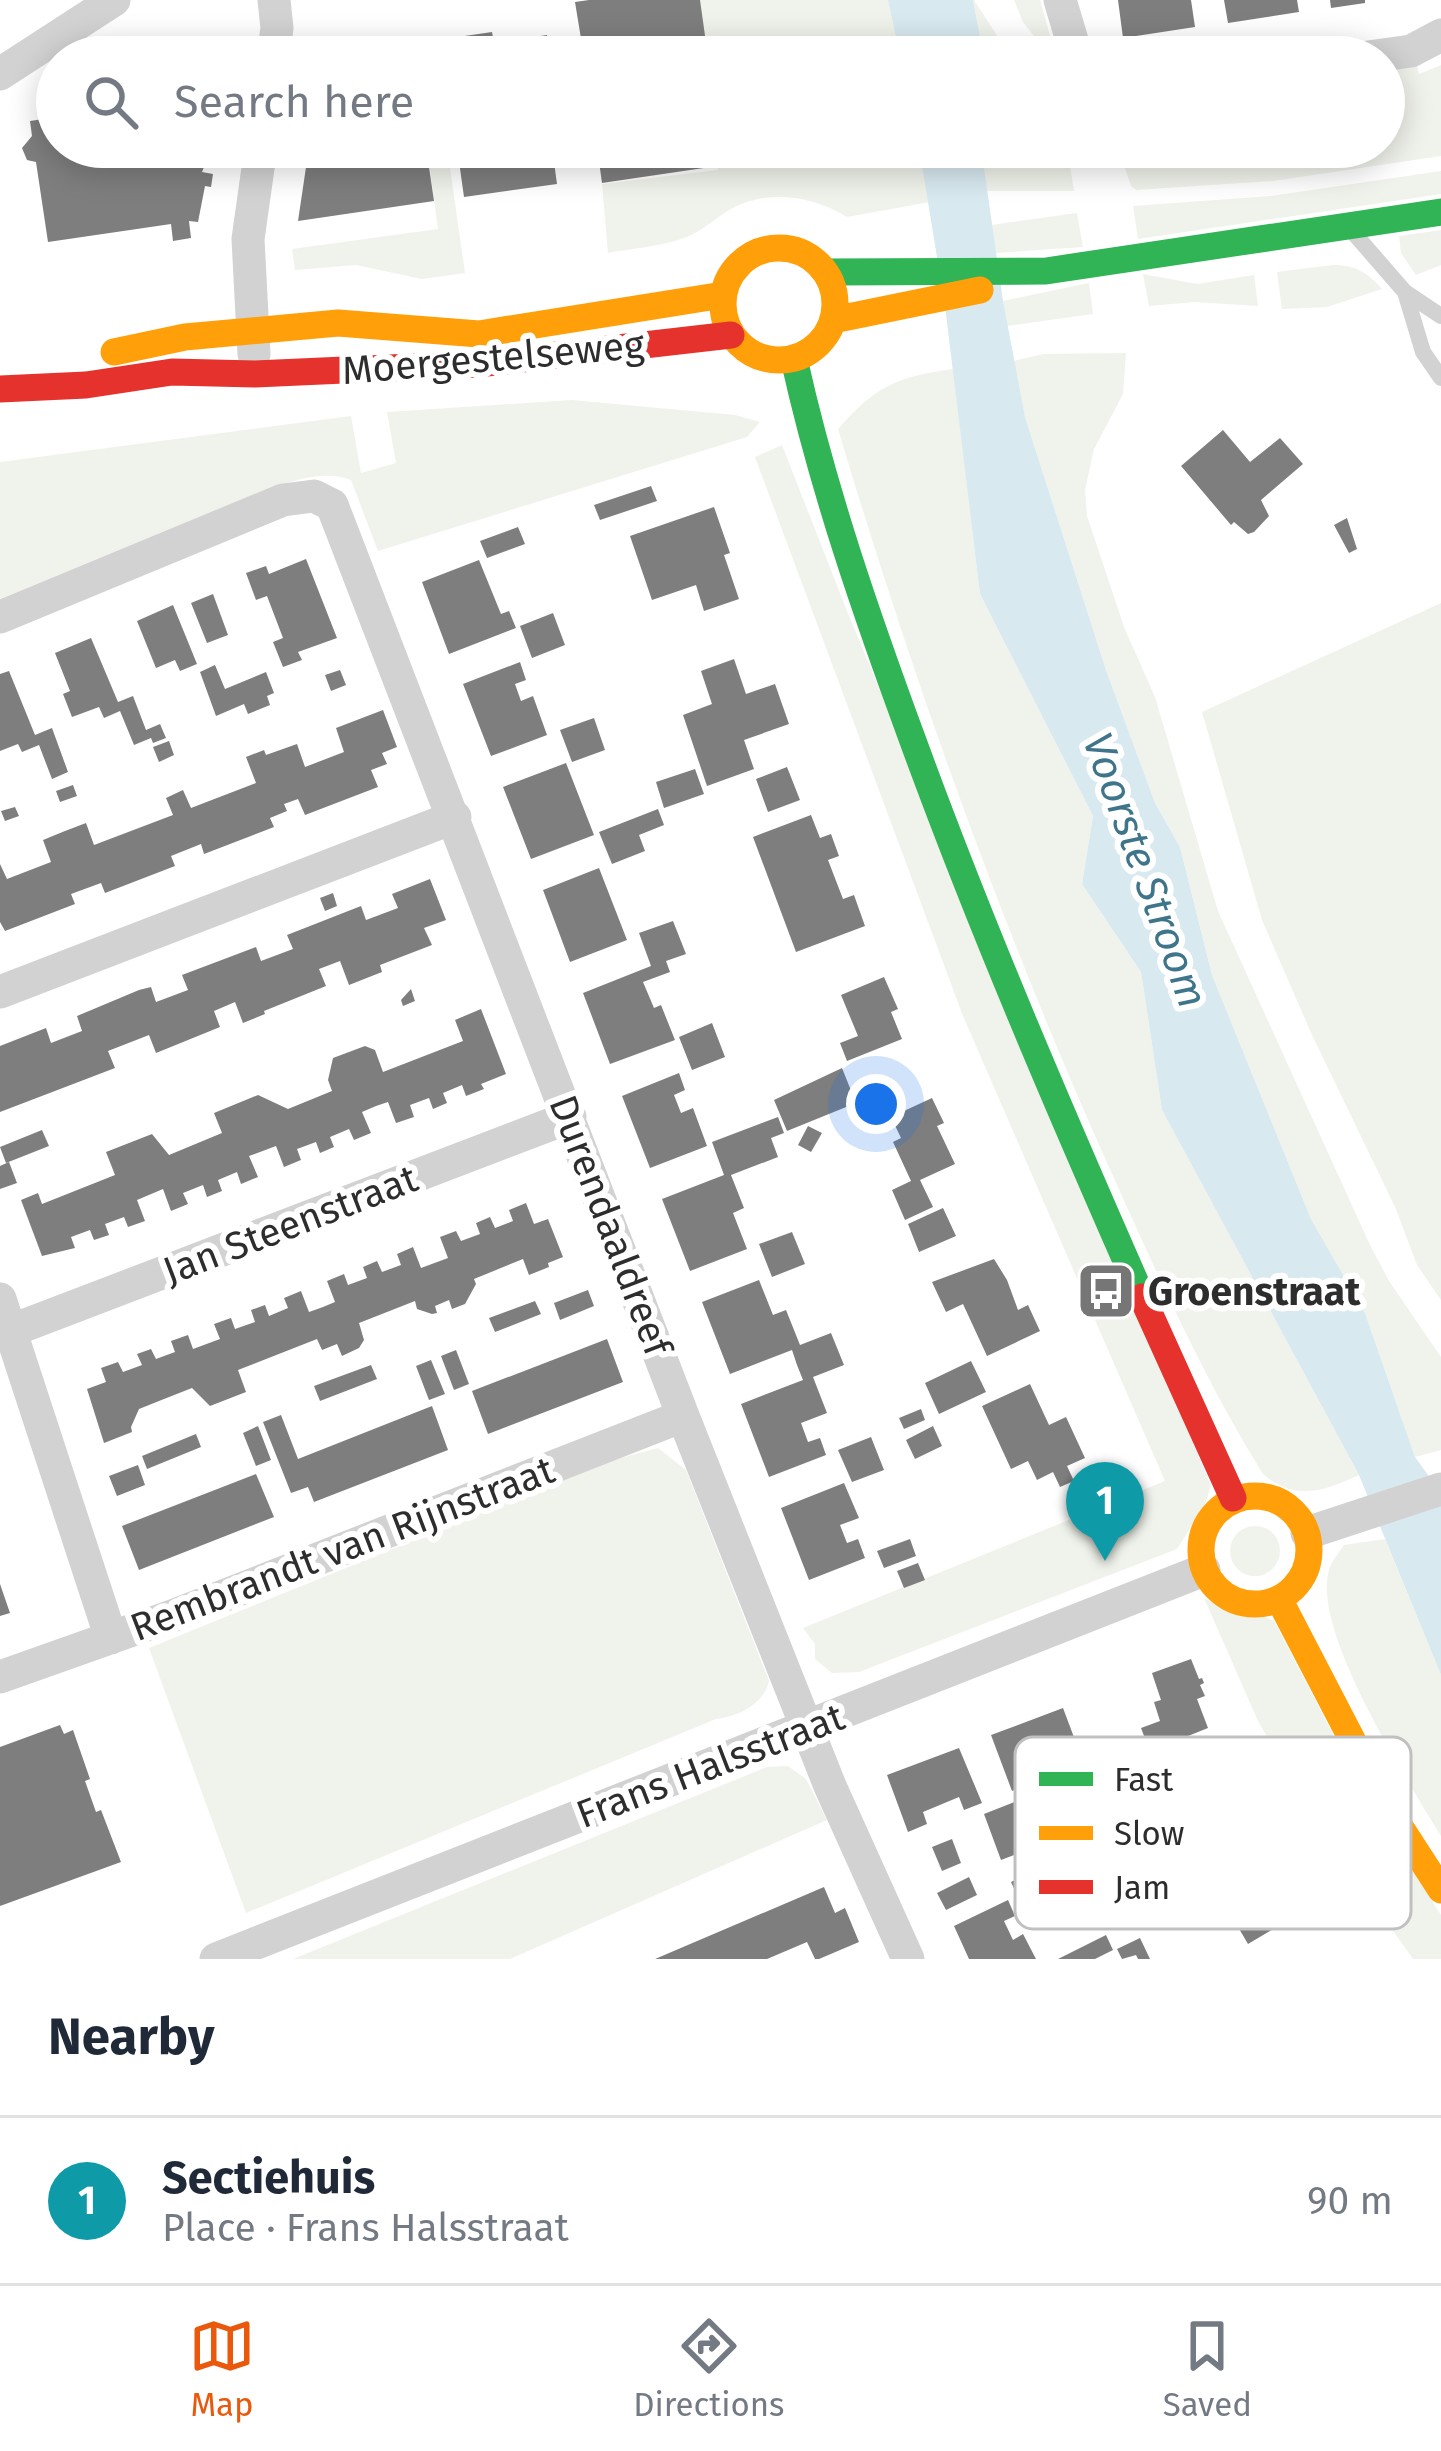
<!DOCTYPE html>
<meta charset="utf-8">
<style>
body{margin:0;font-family:"Fira Sans",sans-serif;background:#f6f6f7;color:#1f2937}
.you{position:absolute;left:876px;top:1104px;width:42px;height:42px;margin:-30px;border:9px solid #fff;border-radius:50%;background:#1a73e8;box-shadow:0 0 0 18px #1a73e833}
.badge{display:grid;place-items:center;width:78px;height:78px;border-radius:50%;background:#ea580c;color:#fff;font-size:39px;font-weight:700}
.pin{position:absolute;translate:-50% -99px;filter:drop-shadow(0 3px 6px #0008)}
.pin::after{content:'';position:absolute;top:63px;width:42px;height:36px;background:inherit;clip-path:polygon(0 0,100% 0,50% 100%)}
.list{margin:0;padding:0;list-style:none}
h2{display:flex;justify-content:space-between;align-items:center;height:156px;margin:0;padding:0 48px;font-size:51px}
h2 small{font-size:39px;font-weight:400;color:#747a83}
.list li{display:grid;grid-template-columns:78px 1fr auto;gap:36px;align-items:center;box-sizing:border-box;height:168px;padding:0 48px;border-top:3px solid #e0e1e3}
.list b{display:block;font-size:45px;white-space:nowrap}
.list p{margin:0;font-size:39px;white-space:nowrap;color:#747a83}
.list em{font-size:39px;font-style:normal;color:#747a83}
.icon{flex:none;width:66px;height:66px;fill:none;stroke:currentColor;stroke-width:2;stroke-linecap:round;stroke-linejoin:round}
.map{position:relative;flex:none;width:1441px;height:1959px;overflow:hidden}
.search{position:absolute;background:#fff;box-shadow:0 6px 30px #0003;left:36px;right:36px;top:36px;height:132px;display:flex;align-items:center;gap:30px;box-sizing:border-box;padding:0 42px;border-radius:66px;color:#747a83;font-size:45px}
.sheet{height:324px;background:#fff}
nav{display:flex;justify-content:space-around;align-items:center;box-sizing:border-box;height:168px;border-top:3px solid #e0e1e3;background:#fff;font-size:33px;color:#747a83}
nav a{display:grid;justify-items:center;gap:6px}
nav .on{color:#ea580c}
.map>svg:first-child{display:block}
</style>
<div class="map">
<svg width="1441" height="1959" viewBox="0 0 1441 1959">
<rect width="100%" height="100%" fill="#fff"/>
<path fill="#f0f3eb" d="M699 0H888L900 57H706Z
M973 0H974L1011 57H984Z
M1014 0H1040L1056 57H1050L1023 22Z
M1416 62 1419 74 1441 65V156L1273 181 1136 190 1131 186 1118 147H1384V67Z
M427 147H447L465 273 422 279 356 265 295 270 292 249 438 229Z
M716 147H919L930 202 847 217C815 197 774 190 739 205 722 212 708 227 691 235 668 246 634 248 608 253L602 184 718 170Z
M981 147H1067L1074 191H986Z
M1441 171V194L1138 239 1133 206 1271 196Z
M1077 213 1083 247 995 253 991 225Z
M1441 230V265L1416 275 1401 253 1399 236Z
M1333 265C1355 265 1367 272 1382 289L1327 307 1282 309 1277 272Z
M1143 274 1197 284 1254 275 1258 306 1195 302 1149 306Z
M1089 283 1093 314 1007 326 1003 301Z
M1126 353 1123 394 1094 449 1085 490 1087 516 1124 627 1155 697 1218 911 1370 1245 1389 1281 1441 1357V1450L1415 1457 1365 1313 1311 1219 1212 975 1180 847 1155 803 1106 670 1025 417 1013 361 1044 354Z
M953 369 980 594 1093 816 1082 884 1141 972 1162 1110 1359 1475C1324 1491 1295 1502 1263 1474 1201 1374 1152 1263 1104 1156 999 920 912 677 838 429 876 386 896 377 953 369Z
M572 400 735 415 760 422 747 437 378 551 351 480C321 469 291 482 262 491L0 599V462L351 416 361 473 396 463 387 412Z
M782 445 847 611 1211 1486 1204 1507 1177 1549 859 1672 832 1673 815 1659V1644L803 1628 1165 1481 963 1016 755 457Z
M1441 603V1300L1417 1265 1396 1209 1312 1035 1262 920 1202 712Z
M658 1448 686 1470 769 1681C764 1704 738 1717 716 1719L246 1913 149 1648 609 1461Z
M1230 1551a25 25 0 1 1 50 0a25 25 0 1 1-50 0Z
M1385 1539 1441 1675V1836C1408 1782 1311 1630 1329 1570 1331 1561 1339 1553 1344 1545Z
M1204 1598C1231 1614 1249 1609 1274 1621L1366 1798 1441 1915V1959H1413L1315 1821 1258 1721Z
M788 1766 806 1779 827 1820 510 1959H293L767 1767Z"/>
<path fill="#d8e9f0" d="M888 0H973L984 57H900Z
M919 147H981L1003 301 1025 417 1106 670 1155 803 1180 847 1212 975 1311 1219 1365 1313 1415 1457 1441 1493V1675L1359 1475 1162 1110 1141 972 1082 884 1093 816 980 594 945 306Z"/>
<path fill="#7e7e7e" d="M589 0H700L708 57H584L575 2Z
M1118 0H1191L1195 27 1123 38Z
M1224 0H1297L1299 12 1228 23Z
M1330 0H1365V3L1331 8Z
M492 32 494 43 547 35 551 57H444L443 50 452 49 451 38Z
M181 45 190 48 195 57H168L173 48Z
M57 117V147H212L202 172 213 174 211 187 205 186 198 222 189 221 191 238 173 241 171 224 48 242 36 162 27 160 22 148 32 136 30 121Z
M309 147H426L434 201 298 221Z
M457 147H552L557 184 464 197Z
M597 147H721L724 165 602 183Z
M1223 430 1250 462 1280 438 1303 464 1261 500 1269 516 1254 532 1248 534 1234 522 1231 525 1181 466Z
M651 486 657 501 600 520 594 505Z
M714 507 730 553 724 555 739 599 704 611 696 585 652 600 630 536Z
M1347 518 1357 549 1349 553 1334 525Z
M518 527 525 544 487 558 480 541Z
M306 559 337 638 298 652 302 660 283 667 273 642 283 638 267 596 256 600 246 573 266 566 269 574Z
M479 560 501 614 509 611 516 628 449 654 422 582Z
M213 594 228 635 207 643 191 603Z
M173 605 197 664 180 671 175 660 156 668 137 621Z
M553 613 565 645 532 658 520 626Z
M91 638 118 702 133 696 146 730 160 724 166 738 153 743 151 738 134 745 120 711 104 718 99 707 72 717 63 694 70 691 55 653Z
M734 659 746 694 775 684 789 724 744 740 754 769 707 786 683 715 712 704 701 671Z
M520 662 526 680 515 684 521 701 533 696 547 735 491 756 463 684Z
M215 665 225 689 266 672 274 693 267 696 270 705 248 714 244 704 216 716 200 672Z
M340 670 346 685 331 691 325 675Z
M9 671 35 735 52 728 68 772 52 779 39 745 22 752 18 744 0 751V674Z
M383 710 397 747 382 753 387 764 371 770 378 787 305 815 298 799 284 804 287 811 270 818 274 827 204 854 201 844 171 856 175 866 105 893 101 883 71 894 75 904 5 931 0 922V864L7 879 51 862 43 840 65 831 86 823 94 845 173 815 166 798 183 790 191 808 256 783 246 757 264 750 266 755 297 744 305 767 344 752 336 728Z
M594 718 605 750 572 762 560 730Z
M169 741 174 755 159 762 153 747Z
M566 763 594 835 531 859 503 787Z
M787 767 800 800 768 812 756 779Z
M695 769 704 794 664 808 656 782Z
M73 785 77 796 60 802 56 791Z
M15 807 19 816 5 821 1 811Z
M658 809 664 825 639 835 645 851 612 864 599 832Z
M811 815 820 838 831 834 839 856 828 860 843 899 854 895 865 926 796 952 753 837Z
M599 868 627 940 570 962 543 890Z
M430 879 446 920 424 928 432 945 380 965 382 972 349 985 340 961 319 969 326 986 264 1011 265 1014 243 1023 235 1002 214 1011 220 1027 156 1053 149 1035 108 1051 115 1068 0 1112V1046L46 1028 51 1043 82 1031 77 1016 139 990 151 987 156 1002 188 990 182 975 256 947 261 961 293 949 287 935 361 906 366 920 398 908 392 894Z
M333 893 337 906 325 911 320 898Z
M673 921 686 954 666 961 670 972 643 982 654 1008 661 1005 675 1040 610 1064 583 993 651 966 639 933Z
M884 977 898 1009 891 1012 902 1039 847 1061 840 1043 858 1036 841 995Z
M411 989 415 1001 403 1006 401 1000Z
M481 1009 506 1074 481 1084 484 1089 466 1096 462 1085 443 1093 447 1103 433 1109 429 1098 410 1105 414 1117 396 1123 388 1102 376 1106 362 1112 371 1133 354 1140 349 1129 330 1137 334 1147 320 1153 316 1142 297 1149 301 1160 284 1167 276 1146 249 1156 258 1177 241 1184 237 1172 218 1180 222 1191 207 1197 203 1185 183 1193 188 1204 171 1211 163 1189 137 1200 145 1221 128 1227 124 1217 105 1224 109 1235 94 1240 90 1230 71 1237 75 1248 42 1256 21 1200 38 1193 42 1204 115 1175 106 1152 152 1134 169 1155 222 1133 214 1113 258 1095 288 1109 332 1091 328 1080 333 1058 365 1046 375 1050 383 1072 463 1041 455 1020Z
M712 1023 725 1057 692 1070 679 1037Z
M842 1068 856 1103 787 1131 774 1100Z
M679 1073 685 1090 674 1095 681 1113 693 1108 707 1146 650 1168 622 1096Z
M932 1098 944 1123 937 1126 955 1164 920 1180 933 1207 905 1220 892 1190 911 1181 893 1142 901 1138 891 1117Z
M778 1117 784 1133 771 1138 778 1157 731 1175 744 1208 733 1213 747 1249 690 1271 662 1199 724 1175 712 1142Z
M808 1126 822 1133 811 1152 798 1145Z
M42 1130 49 1146 6 1163 0 1147Z
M9 1162 17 1183 0 1189V1166Z
M526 1203 534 1224 548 1219 563 1257 548 1263 549 1267 529 1275 523 1259 474 1279 476 1284 465 1304 452 1309 449 1300 435 1306 437 1313 432 1314 417 1309 415 1301 359 1323 364 1340 359 1348 342 1356 337 1344 322 1350 317 1339 238 1370 246 1392 210 1406 192 1388 164 1399 139 1409 131 1427 132 1432 104 1443 87 1389 106 1382 101 1368 118 1362 123 1372 142 1365 137 1354 151 1349 156 1359 175 1352 171 1341 188 1335 193 1349 220 1339 214 1324 231 1318 235 1329 255 1322 251 1310 265 1305 269 1316 288 1308 284 1298 301 1291 309 1312 323 1307 335 1302 327 1281 344 1274 348 1285 367 1278 363 1267 377 1261 382 1272 401 1265 397 1254 413 1247 421 1268 448 1258 440 1237 456 1231 461 1241 480 1234 476 1223 490 1217 495 1228 513 1221 509 1210Z
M943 1208 956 1236 919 1252 908 1224Z
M792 1232 805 1264 772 1277 759 1244Z
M994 1259 1007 1280 1018 1310 1028 1305 1040 1331 987 1356 963 1304 946 1312 932 1282Z
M759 1280 773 1315 786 1310 800 1345 831 1333 844 1365 813 1377 827 1413 801 1423 808 1442 820 1438 826 1455 769 1477 741 1404 803 1380 797 1365 792 1350 730 1374 702 1302Z
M588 1290 594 1306 560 1320 554 1303Z
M535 1301 541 1314 495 1332 489 1318Z
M607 1339 623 1382 488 1434 472 1391Z
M456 1350 469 1384 454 1390 441 1356Z
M431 1360 445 1394 429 1400 416 1366Z
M971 1361 986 1392 939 1414 925 1383Z
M371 1365 377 1379 320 1401 314 1386Z
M1030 1384 1049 1425 1066 1417 1085 1458 1067 1466 1074 1481 1060 1487 1053 1472 1037 1480 1028 1461 1011 1469 982 1406Z
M432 1406 448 1450 314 1502 308 1487 291 1493 263 1422 281 1415 298 1459Z
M921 1409 925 1420 904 1429 899 1418Z
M258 1426 271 1460 256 1466 243 1433Z
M933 1426 942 1446 915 1459 906 1440Z
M196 1434 201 1447 147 1469 142 1456Z
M871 1437 884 1470 852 1482 838 1450Z
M138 1465 145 1485 117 1496 109 1476Z
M256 1474 274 1517 139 1570 122 1526Z
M844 1483 859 1518 840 1525 847 1543 858 1539 865 1558 809 1580 781 1508Z
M910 1539 916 1556 884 1568 877 1551Z
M918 1563 925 1580 904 1588 897 1571Z
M0 1584 10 1613 0 1616Z
M1191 1659 1199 1679 1202 1678 1204 1683 1200 1685 1205 1696 1197 1699 1208 1728 1188 1736 1190 1743 1179 1748 1198 1790 1160 1805 1148 1774 1157 1770 1141 1728 1160 1721 1154 1702 1161 1700 1152 1673Z
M1063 1708 1084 1764 1049 1778 1043 1764 1026 1771 1031 1784 1012 1791 991 1735Z
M60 1725 64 1734 73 1730 90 1779 85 1781 96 1812 101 1810 121 1862 0 1906V1747Z
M959 1748 982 1803 964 1810 959 1797 923 1812 927 1824 908 1832 887 1775Z
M1017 1801 1035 1847 1001 1860 984 1814Z
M1262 1814 1293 1881 1276 1891 1292 1918 1248 1944 1231 1915 1248 1905 1212 1844Z
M952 1839 961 1863 942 1871 932 1847Z
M1059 1860 1066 1875 1018 1897 1011 1882Z
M969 1877 977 1895 946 1910 937 1893Z
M824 1887 835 1913 845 1908 859 1942 819 1959H815L807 1942 767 1959H655Z
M1008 1900 1015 1916 1004 1921 1013 1940 1023 1934 1036 1959H969L954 1926Z
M1106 1935 1113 1950 1095 1959H1058Z
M1140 1938 1150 1959H1138L1136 1955 1122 1959 1117 1949Z"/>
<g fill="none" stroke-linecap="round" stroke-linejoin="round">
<path stroke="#d2d2d2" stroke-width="16" d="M1352 231 1405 292 1441 316
M1405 292 1423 352 1441 378"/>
<path stroke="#d2d2d2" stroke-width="33" d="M1060 0 1077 57
M273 57 277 28 274 0
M1368 57 1411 51 1441 35
M0 74 114 0
M254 354 248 239 261 147
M0 617 283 500 314 496 332 505 683 1416 830 1786 908 1959
M0 992 455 817
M0 1299 111 1638
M10 1331 570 1117
M1307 1533 1441 1489
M0 1677 172 1616 683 1416
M216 1959 1204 1570"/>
<path stroke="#30b455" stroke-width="27" d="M826 272 1046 271 1441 212
M794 359C823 490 867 616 913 741 982 930 1061 1113 1142 1297"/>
<path stroke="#ff9f0a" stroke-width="27" d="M723 304a56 56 0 1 1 112 0a56 56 0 1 1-112 0Z
M833 320 980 290
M114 352 185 337 338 323 479 334 723 295
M1201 1550a54 54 0 1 1 108 0a54 54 0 1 1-108 0Z
M1279 1599 1386 1805 1441 1890"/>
<path stroke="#e5322d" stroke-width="27" d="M0 389 86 385 172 372 255 374 478 364 731 335
M1142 1297 1233 1498"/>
</g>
<defs>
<symbol id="bus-square" viewBox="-11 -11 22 22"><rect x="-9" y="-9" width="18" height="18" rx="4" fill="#767676" stroke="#fff"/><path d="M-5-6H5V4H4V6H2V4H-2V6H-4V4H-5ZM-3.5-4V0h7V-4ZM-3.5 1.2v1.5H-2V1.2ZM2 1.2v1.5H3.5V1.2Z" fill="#fff"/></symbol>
</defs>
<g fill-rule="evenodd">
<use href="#bus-square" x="1073" y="1258" width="66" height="66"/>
</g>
<g text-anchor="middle" stroke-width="12" stroke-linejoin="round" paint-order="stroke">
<g font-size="39" fill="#2d2d2d" stroke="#fff">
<text transform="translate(493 357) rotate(-5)" y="14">Moergestelseweg</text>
<text transform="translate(290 1224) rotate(-21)" y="14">Jan Steenstraat</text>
<text transform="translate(611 1225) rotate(69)" y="14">Durendaaldreef</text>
<text transform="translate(342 1548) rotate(-21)" y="14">Rembrandt van Rijnstraat</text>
<text transform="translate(710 1765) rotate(-21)" y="14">Frans Halsstraat</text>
</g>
<g font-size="39" font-weight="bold" fill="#2d2d2d" stroke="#fff" text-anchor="start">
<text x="1148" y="1305">Groenstraat</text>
</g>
<g font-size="42" font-style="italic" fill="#3e758b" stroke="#fff">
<text transform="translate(1146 870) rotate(70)" y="15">Voorste Stroom</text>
</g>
</g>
<rect x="1015" y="1737" width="396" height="192" rx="18" fill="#fff" stroke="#c0c0c0" stroke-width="3"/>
<rect x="1039" y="1772" width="54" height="14" fill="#30b455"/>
<rect x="1039" y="1826" width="54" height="14" fill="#ff9f0a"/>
<rect x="1039" y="1880" width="54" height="14" fill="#e5322d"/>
<g font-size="33" fill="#2d2d2d">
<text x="1114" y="1791">Fast</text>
<text x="1114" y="1845">Slow</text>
<text x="1114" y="1899">Jam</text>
</g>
</svg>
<div class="you"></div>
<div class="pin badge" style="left:1105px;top:1561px;background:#0f9aa8">1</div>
<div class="search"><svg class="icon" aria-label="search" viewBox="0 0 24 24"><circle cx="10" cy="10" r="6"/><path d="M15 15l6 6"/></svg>Search here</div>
</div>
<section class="sheet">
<h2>Nearby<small></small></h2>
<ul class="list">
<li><span class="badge" style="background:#0f9aa8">1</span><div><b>Sectiehuis</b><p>Place · Frans Halsstraat</p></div><em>90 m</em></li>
</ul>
</section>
<nav>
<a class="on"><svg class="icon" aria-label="map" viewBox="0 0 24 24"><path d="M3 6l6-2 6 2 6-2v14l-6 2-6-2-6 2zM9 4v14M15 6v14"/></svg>Map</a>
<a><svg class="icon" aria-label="directions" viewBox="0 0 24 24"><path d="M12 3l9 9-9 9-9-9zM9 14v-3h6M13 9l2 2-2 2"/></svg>Directions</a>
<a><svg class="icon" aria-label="saved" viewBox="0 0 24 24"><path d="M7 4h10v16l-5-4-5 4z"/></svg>Saved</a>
</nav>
